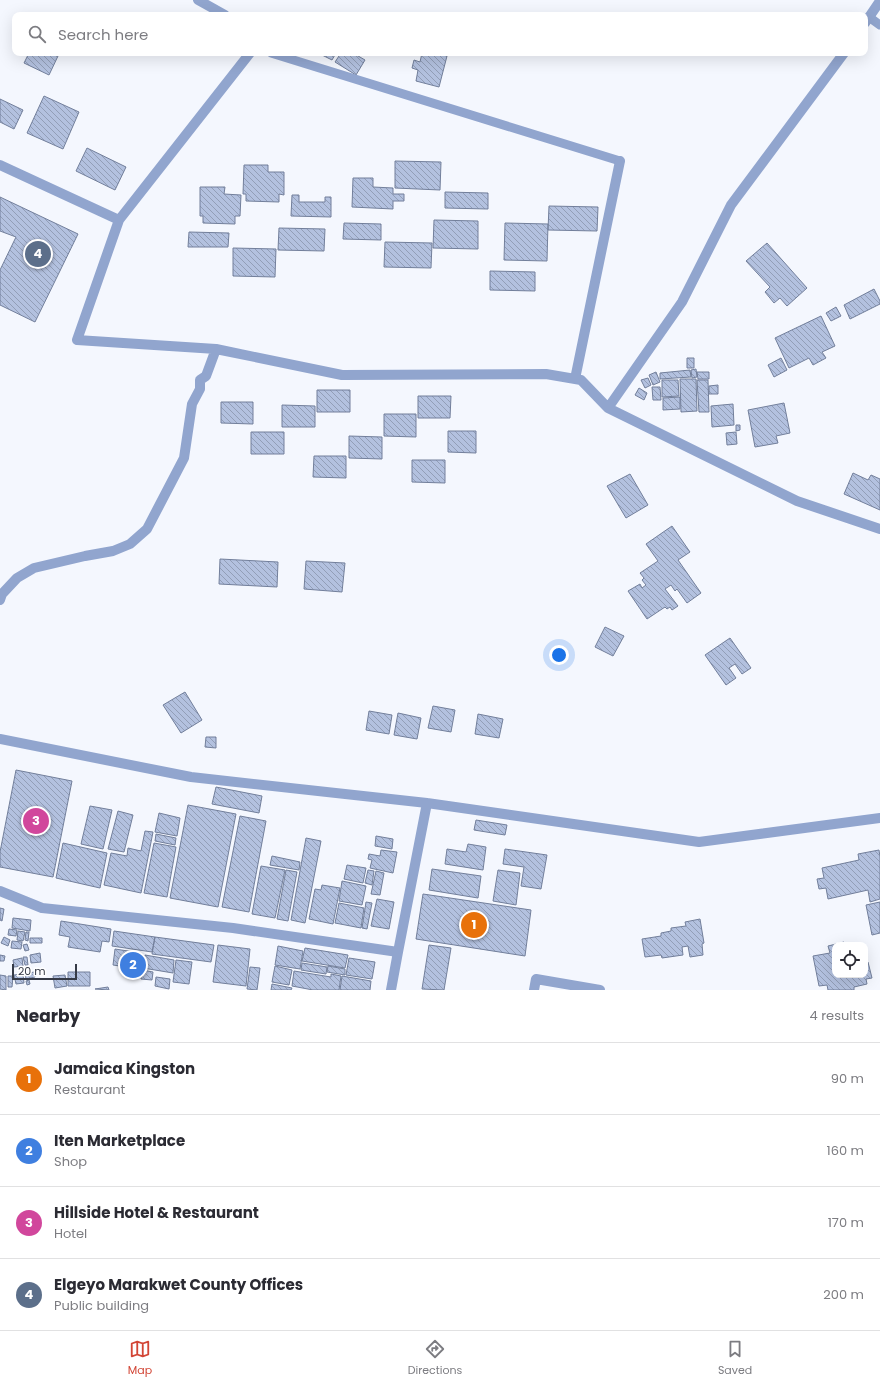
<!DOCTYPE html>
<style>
body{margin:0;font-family:Poppins,sans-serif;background:#f7f7f7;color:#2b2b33}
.controls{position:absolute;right:12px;bottom:12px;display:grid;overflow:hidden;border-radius:8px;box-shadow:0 4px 16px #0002}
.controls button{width:36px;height:36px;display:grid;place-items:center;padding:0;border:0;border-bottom:1px solid #e1e1e2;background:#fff;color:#2b2b33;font:20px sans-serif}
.scale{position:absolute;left:12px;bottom:10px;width:65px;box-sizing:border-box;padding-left:4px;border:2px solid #353a46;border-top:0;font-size:11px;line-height:14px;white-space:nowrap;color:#353a46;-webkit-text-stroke:3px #fff;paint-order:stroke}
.you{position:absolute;left:559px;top:655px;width:14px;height:14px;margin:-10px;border:3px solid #fff;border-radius:50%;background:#1a73e8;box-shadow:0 0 0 6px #1a73e833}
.badge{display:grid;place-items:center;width:26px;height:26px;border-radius:50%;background:#d24535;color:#fff;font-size:13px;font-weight:700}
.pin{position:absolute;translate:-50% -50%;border:2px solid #fff;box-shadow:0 1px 4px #0006}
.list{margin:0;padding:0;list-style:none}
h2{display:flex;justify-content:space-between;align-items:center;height:52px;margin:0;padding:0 16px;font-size:17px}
h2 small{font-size:13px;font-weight:400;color:#7c7c81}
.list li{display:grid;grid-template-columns:26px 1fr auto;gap:12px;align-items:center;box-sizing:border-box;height:72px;padding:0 16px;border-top:1px solid #e1e1e2}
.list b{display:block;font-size:15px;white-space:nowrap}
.list p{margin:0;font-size:13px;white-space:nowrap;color:#7c7c81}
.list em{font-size:13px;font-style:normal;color:#7c7c81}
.icon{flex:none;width:22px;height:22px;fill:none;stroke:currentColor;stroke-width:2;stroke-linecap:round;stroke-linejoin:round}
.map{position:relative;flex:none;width:880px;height:990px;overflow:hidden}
.search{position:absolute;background:#fff;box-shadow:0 4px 16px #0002;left:12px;right:12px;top:12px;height:44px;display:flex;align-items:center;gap:10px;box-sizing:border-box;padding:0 14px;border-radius:8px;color:#7c7c81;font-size:15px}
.sheet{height:340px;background:#fff}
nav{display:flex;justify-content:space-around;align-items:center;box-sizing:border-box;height:56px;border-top:1px solid #e1e1e2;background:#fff;font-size:11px;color:#7c7c81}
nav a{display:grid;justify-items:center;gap:2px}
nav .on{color:#d24535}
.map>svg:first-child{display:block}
</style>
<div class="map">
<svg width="880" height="990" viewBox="0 0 880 990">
<defs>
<pattern id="building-back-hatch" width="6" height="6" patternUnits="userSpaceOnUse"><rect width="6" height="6" fill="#b3c1df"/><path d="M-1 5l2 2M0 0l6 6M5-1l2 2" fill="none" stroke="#929eb7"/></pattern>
</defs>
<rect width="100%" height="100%" fill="#f4f7fe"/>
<path fill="url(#building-back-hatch)" stroke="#727f9b" d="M29 53H51L58 56 49 75 24 63Z
M318 53H336L332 60Z
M341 53H353L365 60 356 75 335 62Z
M422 53H433L447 56 439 87 416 81 418 70 412 68 414 60 420 62Z
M44 96 79 112 63 149 27 133Z
M0 99 23 110 14 129 0 122Z
M87 148 126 167 115 190 76 171Z
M395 161 441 162 440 190 395 188Z
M244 165H268V172H284V195L279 194V202L246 201V194H243Z
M353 178H373V187L393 188V194H404V201H393V209L352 207Z
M200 187H225L224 194 241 195 240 216H235V224L203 223V216H200Z
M445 192 488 193V209L445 208Z
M292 195H299V202H325V197H331V217L291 216Z
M0 197 78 234 35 322 0 305V270L16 237 0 231Z
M549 206 598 207 597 231 548 230Z
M434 220 478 221V249L433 248Z
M344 223 381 224V240L343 239Z
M505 223 548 224 547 261 504 260Z
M279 228 325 229 324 251 278 250Z
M189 232 229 233 228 247H188Z
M385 242 432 243 431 268 384 267Z
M767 243 807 288 787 306 780 298 774 303 765 292 770 287 746 261Z
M233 248 276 249 275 277 233 276Z
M490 271 535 272V291L490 290Z
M874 289 880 301V304L850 319 844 305Z
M836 307 841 316 831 321 826 313Z
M821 316 835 346 822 352 826 358 813 365 809 358 789 368 775 338Z
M687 358H694V368H687Z
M781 358 787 370 774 377 768 365Z
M696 369 697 377 692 378 691 370Z
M690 370 691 377 660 379V373Z
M656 372 660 382 653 385 649 375Z
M697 372H709V379H698Z
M648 378 651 385 645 388 641 380Z
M680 379H696L697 411 681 412Z
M662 380H678L679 396 662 397Z
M697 380H708L709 412H699Z
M718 385V394H709V386Z
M652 387H660L661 400H653Z
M639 388 647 393 644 400 635 395Z
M317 390H350V412H317Z
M418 396H451L450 418H418Z
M680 397V409L663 410V398Z
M221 402H253V424L221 423Z
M784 403 790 433 776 436 778 443 755 447 748 410Z
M733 404 734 425 712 427 711 406Z
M282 405 315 406V427H282Z
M384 414H416V437L384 436Z
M736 425H740V430L736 431Z
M448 431H476V453L448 452Z
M251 432H284V454H251Z
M736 432 737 444 727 445 726 433Z
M349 436 382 437V459L349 458Z
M314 456H346V478L313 477Z
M412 460H445V483L412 482Z
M853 473 868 480 871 475 880 479V510L844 494Z
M630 474 648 505 626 518 607 486Z
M672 526 690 552 678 560 701 593 687 603 677 589 675 591 671 585 665 589 678 606 672 610 670 607 667 609 665 607 647 619 628 591 640 584 642 588 646 585 642 580 644 578 640 573 658 561 646 544Z
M220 559 278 562 277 587 219 584Z
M306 561 345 563 342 592 304 589Z
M605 627 624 636 613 656 595 647Z
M730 638 751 668 742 674 735 664 729 668 736 678 726 685 705 655Z
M185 692 202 720 181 733 163 705Z
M433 706 455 710 451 732 428 728Z
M369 711 392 715 389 734 366 730Z
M398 713 421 718 417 739 394 735Z
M478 714 503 719 499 738 475 734Z
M206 737H216V748L205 747Z
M16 770 72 781 53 877 0 867V852Z
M216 787 262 796 259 813 212 804Z
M188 805 236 814 218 907 170 898Z
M90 806 112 810 103 849 81 844Z
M118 811 133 815 124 852 108 849Z
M159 813 180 818 177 836 155 832Z
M240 816 266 821 249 912 222 907Z
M476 820 507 825 505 835 474 830Z
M145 831 153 832 141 893 104 885 111 853 127 856 128 848 141 851Z
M156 834 176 838 175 845 155 841Z
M376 836 393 839 392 849 375 846Z
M306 838 321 841 305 923 291 920Z
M63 843 107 853 100 888 56 878Z
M154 843 176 847 167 897 144 893Z
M468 844 486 847 483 870 445 864 447 849 466 852Z
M505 849 547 855 541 889 521 886 524 867 503 864Z
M381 850 397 852 393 873 370 868 372 860 368 859 369 854 380 856Z
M879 850 880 857V899L870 902 868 890 828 899 826 888 819 889 817 879 824 878 822 868 859 860 858 854Z
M272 856 300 862 299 870 270 865Z
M347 865 366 868 363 883 344 879Z
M261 866 285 870 275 918 252 914Z
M432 869 481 876 478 898 429 890Z
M286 870 297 872 288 921 277 919Z
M368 870 374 871 372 885 365 883Z
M498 870 520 873 516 905 493 901Z
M376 871 384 873 380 895 371 894Z
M342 881 366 886 362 905 339 901Z
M322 885 340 888 333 924 309 919 315 889 321 890Z
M423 894 531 910 525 956 416 939Z
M377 899 394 902 389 929 371 926Z
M366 902 372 903 367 929 362 928Z
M880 902V933L872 935 866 905Z
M339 903 364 908 361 928 335 923Z
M0 908 4 909 2 921 0 920Z
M13 918 31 920 30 931 12 928Z
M700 919 704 943 702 944 703 955 690 957 688 946 682 947 683 955 662 958 661 955 645 957 642 939 661 936V933L671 931V928L686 926 685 922Z
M61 921 111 929 109 942 102 941 100 952 68 947 70 937 59 935Z
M9 929 17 930 16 936 8 935Z
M18 931 25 932 23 941 17 940Z
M114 931 155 937 152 952 112 946Z
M26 932H29L28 941 25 940Z
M4 937 10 940 8 946 1 943Z
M155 937 214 945 211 962 152 954Z
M30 938H42V943H30Z
M12 941 22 942 21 949 11 948Z
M844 942 845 945H835V975H865V962H868L872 978 866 979 867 984 854 987V990H828L827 985 819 986 813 956 830 953 828 946Z
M27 944 29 950 25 951 23 945Z
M218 945 250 949 246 986 213 982Z
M429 945 451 948 444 990 422 989Z
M278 946 303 951 300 969 275 965Z
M305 948 348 955 345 968 302 961Z
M115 949 141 953 139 969 113 965Z
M40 953 41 962 31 963 30 955Z
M0 955 5 956 4 961H0Z
M145 955 174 960 173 973 143 968Z
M23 957H27L28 965H25Z
M22 958 23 966 14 967 13 960Z
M349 958 375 962 372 979 346 975Z
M176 960 192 962 189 984 173 982Z
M302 963 327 967 326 974 301 970Z
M275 966 292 970 289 985 272 982Z
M328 966 345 969V975L327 972Z
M250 967 260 968 257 990 247 989Z
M142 970 153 972 152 980 141 979Z
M294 971 331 977V974L341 976 339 990H313L292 986Z
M34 972 35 977 26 979 25 974Z
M68 972H90V986H68Z
M23 974 24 983 16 984 14 975Z
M0 975 6 976V990L0 989Z
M65 975 67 986 55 988 53 976Z
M8 976H13L12 987H8Z
M342 976 371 981 370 990H340Z
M156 977 170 979 169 989 155 986Z
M29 980 30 984 27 985 26 981Z
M272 984 292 988 291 990H271Z
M108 987 109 990 95 989Z"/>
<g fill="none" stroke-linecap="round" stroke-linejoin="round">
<path stroke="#91a5ce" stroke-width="9" d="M869 17 880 25
M271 53 620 161"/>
<path stroke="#91a5ce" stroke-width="10" d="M198 0 225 15
M865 23 880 1
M0 165 119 220 250 53
M119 220 77 340 216 349
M575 379 620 161
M608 408 682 302 731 205 844 53
M0 600 2 594 17 578 34 568 85 556 113 551 130 544 147 529 184 458 192 404 200 389V380L206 376 216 349 342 375 546 374 581 380 608 408 797 501 880 529
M0 739 191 777 427 803 699 842 880 818
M0 891 42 908 233 928 398 952 391 990
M398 952 427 803
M534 990 536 979 600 990"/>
</g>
</svg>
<div class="controls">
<button><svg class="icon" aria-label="locate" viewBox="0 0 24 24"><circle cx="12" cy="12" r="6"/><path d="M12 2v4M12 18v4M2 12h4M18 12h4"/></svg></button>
</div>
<div class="scale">20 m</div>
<div class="you"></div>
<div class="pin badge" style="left:474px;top:925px;background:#e8710a">1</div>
<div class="pin badge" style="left:133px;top:965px;background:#3f7fe0">2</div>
<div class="pin badge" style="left:36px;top:821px;background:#d1479c">3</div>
<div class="pin badge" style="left:38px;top:254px;background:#5c6f8a">4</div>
<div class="search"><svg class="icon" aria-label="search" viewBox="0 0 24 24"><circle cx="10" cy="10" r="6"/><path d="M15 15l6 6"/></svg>Search here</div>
</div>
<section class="sheet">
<h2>Nearby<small>4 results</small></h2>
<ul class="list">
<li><span class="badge" style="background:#e8710a">1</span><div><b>Jamaica Kingston</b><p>Restaurant</p></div><em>90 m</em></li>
<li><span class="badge" style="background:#3f7fe0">2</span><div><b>Iten Marketplace</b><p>Shop</p></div><em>160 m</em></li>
<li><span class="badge" style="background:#d1479c">3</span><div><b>Hillside Hotel &amp; Restaurant</b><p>Hotel</p></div><em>170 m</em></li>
<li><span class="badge" style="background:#5c6f8a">4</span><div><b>Elgeyo Marakwet County Offices</b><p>Public building</p></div><em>200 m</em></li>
</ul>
</section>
<nav>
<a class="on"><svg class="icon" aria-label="map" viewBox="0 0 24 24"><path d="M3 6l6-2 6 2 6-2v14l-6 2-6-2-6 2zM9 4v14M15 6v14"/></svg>Map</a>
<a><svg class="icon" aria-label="directions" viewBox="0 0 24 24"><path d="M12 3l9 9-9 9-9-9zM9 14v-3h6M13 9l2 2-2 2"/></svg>Directions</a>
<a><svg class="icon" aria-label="saved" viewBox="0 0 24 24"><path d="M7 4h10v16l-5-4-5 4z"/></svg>Saved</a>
</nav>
